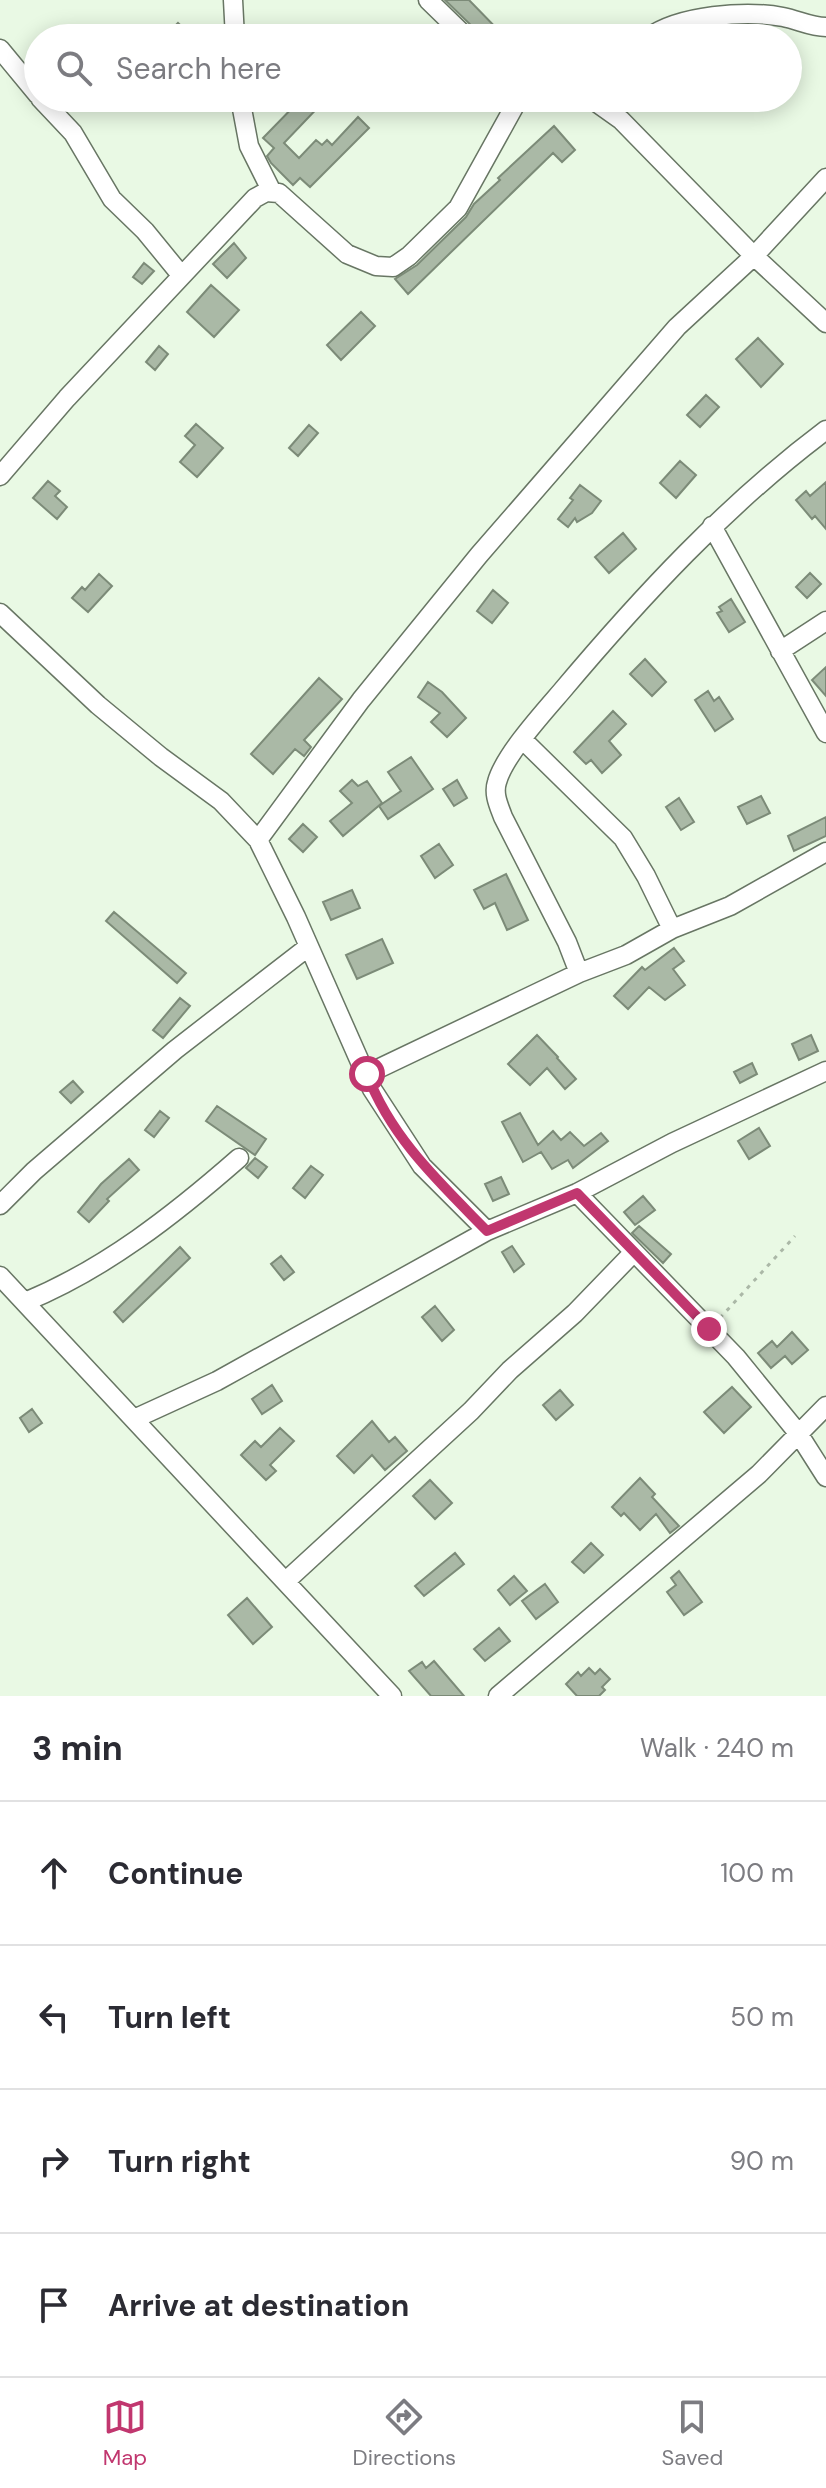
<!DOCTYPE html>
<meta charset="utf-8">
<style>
body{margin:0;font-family:"DM Sans",sans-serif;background:#f2f2f3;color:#2b2b33}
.stop{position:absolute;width:24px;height:24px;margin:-18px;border:6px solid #c1376f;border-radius:50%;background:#fff}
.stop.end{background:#c1376f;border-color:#fff;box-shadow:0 2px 8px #0008}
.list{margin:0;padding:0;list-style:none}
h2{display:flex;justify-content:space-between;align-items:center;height:104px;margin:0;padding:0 32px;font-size:34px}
h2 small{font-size:26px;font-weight:400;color:#7c7c81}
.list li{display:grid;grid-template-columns:52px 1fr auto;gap:24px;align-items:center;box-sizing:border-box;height:144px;padding:0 32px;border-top:2px solid #e1e1e2}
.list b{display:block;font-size:30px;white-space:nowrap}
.list em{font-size:26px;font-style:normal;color:#7c7c81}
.icon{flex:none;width:44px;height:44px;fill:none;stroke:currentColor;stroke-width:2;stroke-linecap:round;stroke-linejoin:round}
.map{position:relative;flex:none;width:826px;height:1696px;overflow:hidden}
.search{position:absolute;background:#fff;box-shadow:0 4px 20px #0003;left:24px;right:24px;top:24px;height:88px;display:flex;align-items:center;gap:20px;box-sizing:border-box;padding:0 28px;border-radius:44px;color:#7c7c81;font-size:30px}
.sheet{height:680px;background:#fff}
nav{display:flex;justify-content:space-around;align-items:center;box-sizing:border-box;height:112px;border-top:2px solid #e1e1e2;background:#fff;font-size:22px;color:#7c7c81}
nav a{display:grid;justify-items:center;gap:4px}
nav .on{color:#c1376f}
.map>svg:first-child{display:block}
</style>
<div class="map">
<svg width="826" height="1696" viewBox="0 0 826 1696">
<rect width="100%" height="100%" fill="#e9f9e4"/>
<path fill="#aab9a6" stroke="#7c8b78" stroke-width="2" d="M445 0H469L506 38H479L475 29Z
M178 23 194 38H163Z
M302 98H327L284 143 299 158 316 140 322 145 327 140 332 145 358 117 369 128 310 187 300 178 293 185 271 163 267 156 274 148 263 138Z
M554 126 575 150 562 162 553 153 408 294 395 279 417 265 466 217 474 204 500 180 498 178Z
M234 243 246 258 227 278 213 264Z
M144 263 154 271 142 284 133 277Z
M211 285 239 310 214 337 187 312Z
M361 312 375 326 341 360 327 345Z
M758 338 783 364 761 387 736 359Z
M159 346 168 354 155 370 146 362Z
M706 395 719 407 700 427 687 415Z
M196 424 223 448 197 477 180 462 195 445 185 436Z
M309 425 318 433 298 456 289 448Z
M680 461 696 475 676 498 660 483Z
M48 481 60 491 55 496 67 507 57 519 33 498Z
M826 482V529L815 516 812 519 796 500 806 491 810 496Z
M580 485 601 501 592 513 577 522 575 518 568 527 558 519 573 500 570 498Z
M623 533 636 549 609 573 595 557Z
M810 573 821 584 807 598 796 587Z
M99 574 112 586 88 612 72 598 82 587 85 590Z
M493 590 508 603 492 623 477 611Z
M731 599 745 622 729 632 717 613 722 611 719 607Z
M645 659 666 682 652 696 630 674Z
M826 667V696L812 680Z
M319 678 342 699 304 740 311 747 304 756 295 749 273 774 251 754Z
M428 682 442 692 466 718 447 737 431 722 440 713 418 697Z
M708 691 714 701 719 697 733 719 715 731 695 700Z
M613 711 626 724 609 741 621 755 602 773 591 760 586 764 574 752Z
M411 757 433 789 388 819 379 806 401 791 388 772Z
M352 780 358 786 367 781 382 803 343 836 330 821 352 803 340 791Z
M457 780 467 798 454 806 443 789Z
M761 796 770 813 747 824 738 807Z
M679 798 694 822 681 830 666 807Z
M826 817V836L794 851 788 836Z
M303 824 317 837 303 852 289 839Z
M439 844 453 865 435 878 421 856Z
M506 874 528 920 507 930 495 903 484 909 474 890Z
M352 890 360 908 331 920 323 902Z
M114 912 186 973 177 983 106 921Z
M382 939 393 963 357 979 346 955Z
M674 948 684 961 673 969 685 985 665 1000 649 987 628 1009 614 996 642 967 645 970Z
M180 998 190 1006 163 1038 153 1030Z
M537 1035 558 1057 557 1058 576 1079 565 1089 547 1068 530 1085 508 1064Z
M811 1035 818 1051 799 1060 792 1044Z
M752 1063 757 1074 740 1083 734 1072Z
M73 1081 83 1092 71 1103 60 1092Z
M217 1106 266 1139 255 1155 206 1121Z
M160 1111 169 1118 154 1137 145 1130Z
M520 1113 538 1145 553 1131 561 1140 570 1132 584 1146 601 1133 608 1141 573 1168 568 1160 552 1169 541 1152 523 1162 502 1122Z
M759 1128 770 1146 749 1159 738 1141Z
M255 1158 267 1167 258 1178 246 1168Z
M129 1159 139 1170 107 1199 109 1201 89 1222 78 1212 101 1184Z
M311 1166 323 1175 305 1198 293 1188Z
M501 1177 509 1194 493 1201 485 1184Z
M643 1196 655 1210 635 1225 624 1212Z
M639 1226 671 1254 663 1263 632 1233Z
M512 1246 524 1264 514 1272 502 1252Z
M180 1247 190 1258 123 1322 114 1312Z
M281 1256 294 1272 284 1280 271 1264Z
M435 1306 454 1330 442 1341 422 1317Z
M792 1332 808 1350 792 1364 785 1356 771 1368 758 1353 772 1341 777 1347Z
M272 1385 282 1401 262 1414 252 1399Z
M732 1387 751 1407 724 1433 704 1412Z
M560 1390 573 1405 556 1420 543 1405Z
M32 1409 42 1423 29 1432 20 1418Z
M372 1421 389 1442 395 1437 407 1451 385 1470 372 1455 354 1473 337 1456Z
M280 1428 294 1441 270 1465 276 1471 266 1480 241 1455 255 1441 261 1447Z
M640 1478 655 1494 652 1497 679 1526 670 1533 656 1514 640 1530 624 1513 621 1516 612 1507Z
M430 1480 452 1503 435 1519 413 1496Z
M591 1543 603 1555 584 1573 572 1562Z
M455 1553 464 1564 424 1596 415 1586Z
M679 1571 702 1602 684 1615 667 1592 676 1585 671 1578Z
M514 1576 527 1591 510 1605 498 1590Z
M545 1584 558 1602 536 1619 522 1601Z
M247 1598 272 1627 253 1644 228 1615Z
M499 1628 510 1641 485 1661 474 1649Z
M434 1661 464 1696H431L409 1671 422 1662 426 1668Z
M589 1668 595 1674 600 1669 610 1679 602 1687 605 1690 599 1696H577L566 1684 578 1672 581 1676Z"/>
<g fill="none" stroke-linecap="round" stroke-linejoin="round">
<defs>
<path id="minor" d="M233 0 235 38
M428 0 467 38
M648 38C679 15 746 10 783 17 798 20 811 27 826 27
M0 49 38 95
M40 98 73 133 112 199 145 231 181 275
M240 98 249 146 272 192
M590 98 621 120 754 256 826 323
M0 476 67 398 255 198 266 192 279 193 347 254 376 266 393 267 409 256 458 208 519 98
M712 526 826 733
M0 613 98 705 161 757 221 801 258 840 296 917 372 1089 422 1166 487 1231
M780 651 826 621
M523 740 623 838 646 876 672 929
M258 840 361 700 479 555 677 327 754 256 826 178
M579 973 567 942 503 817C499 806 493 794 497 782 504 756 542 714 561 692 641 597 726 505 826 430
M367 1074 579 973 626 955 672 929 730 906 826 852
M577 1193 736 1357 798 1433 826 1477
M0 1205 34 1171 175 1050 308 947
M0 1276 392 1696
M25 1302C105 1269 174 1215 239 1158
M134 1419 217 1381 487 1231 577 1193 672 1143 826 1071
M286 1581 471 1411 510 1370 575 1313 633 1253
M498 1696 759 1474 826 1406"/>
</defs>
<use href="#minor" stroke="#687664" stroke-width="21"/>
<path stroke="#abb8a7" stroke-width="3" stroke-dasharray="4 6" stroke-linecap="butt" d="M720 1318 795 1236"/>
<use href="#minor" stroke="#fff" stroke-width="18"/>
</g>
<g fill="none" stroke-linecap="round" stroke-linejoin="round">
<path stroke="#c1376f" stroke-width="10" d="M367 1074C391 1138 440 1183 487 1231L577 1193 709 1329"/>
</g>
</svg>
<div class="stop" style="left:367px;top:1074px"></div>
<div class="stop end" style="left:709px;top:1329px"></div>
<div class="search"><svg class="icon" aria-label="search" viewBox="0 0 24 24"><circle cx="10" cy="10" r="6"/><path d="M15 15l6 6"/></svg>Search here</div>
</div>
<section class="sheet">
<h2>3 min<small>Walk · 240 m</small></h2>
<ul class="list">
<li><svg class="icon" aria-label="ahead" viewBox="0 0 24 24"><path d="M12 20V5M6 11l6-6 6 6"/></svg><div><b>Continue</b></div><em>100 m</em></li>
<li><svg class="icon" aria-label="left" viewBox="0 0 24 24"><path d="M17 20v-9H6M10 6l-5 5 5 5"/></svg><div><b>Turn left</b></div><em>50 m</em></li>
<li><svg class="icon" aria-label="right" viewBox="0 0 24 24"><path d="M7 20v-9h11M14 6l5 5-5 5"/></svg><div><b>Turn right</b></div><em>90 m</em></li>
<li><svg class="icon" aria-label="arrive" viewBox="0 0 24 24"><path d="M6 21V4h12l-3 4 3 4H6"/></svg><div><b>Arrive at destination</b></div></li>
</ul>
</section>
<nav>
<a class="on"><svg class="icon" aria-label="map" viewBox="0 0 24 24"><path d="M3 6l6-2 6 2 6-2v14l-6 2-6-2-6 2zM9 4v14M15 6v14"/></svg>Map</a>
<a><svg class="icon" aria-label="directions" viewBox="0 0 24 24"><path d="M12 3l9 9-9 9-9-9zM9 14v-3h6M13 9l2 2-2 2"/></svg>Directions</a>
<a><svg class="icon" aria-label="saved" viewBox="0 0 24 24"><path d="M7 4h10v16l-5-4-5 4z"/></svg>Saved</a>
</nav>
